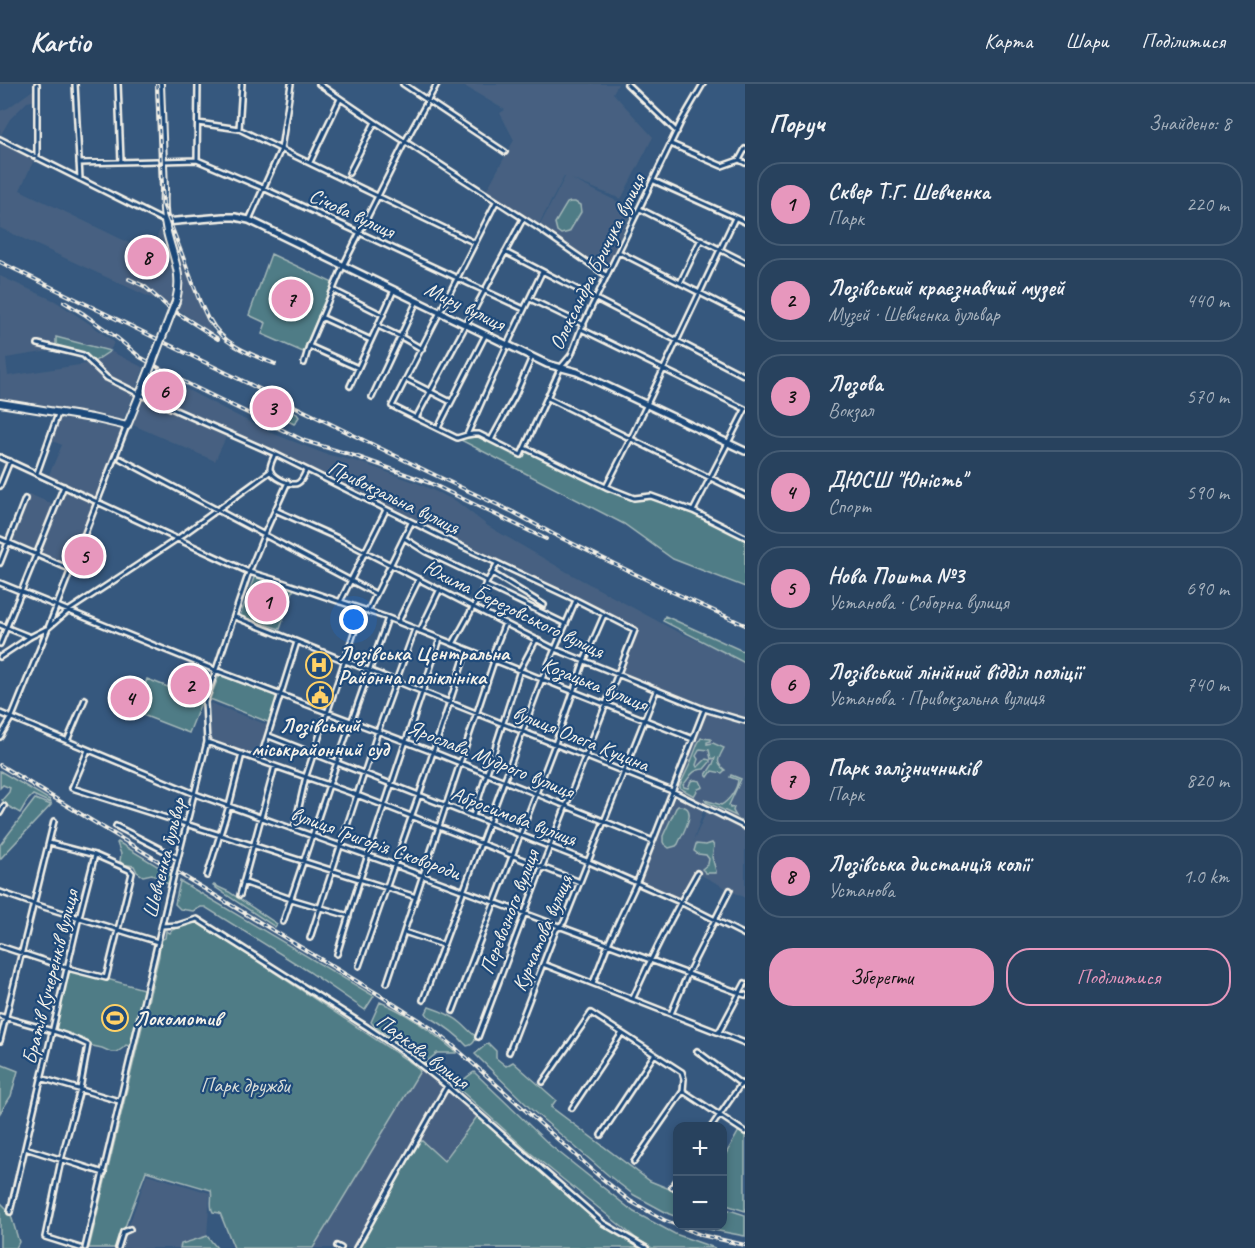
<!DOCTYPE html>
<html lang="uk">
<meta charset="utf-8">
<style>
body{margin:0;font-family:Caveat,sans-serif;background:#344d67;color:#f1f3f6}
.controls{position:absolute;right:18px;bottom:18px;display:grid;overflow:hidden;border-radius:12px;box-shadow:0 3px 9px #0003}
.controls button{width:54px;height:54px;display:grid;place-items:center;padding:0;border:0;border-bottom:2px solid #445b73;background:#28425e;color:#f1f3f6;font:30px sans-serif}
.you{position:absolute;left:354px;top:536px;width:21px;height:21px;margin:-15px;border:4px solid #fff;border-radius:50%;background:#1a73e8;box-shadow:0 0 0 9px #1a73e833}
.badge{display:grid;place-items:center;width:39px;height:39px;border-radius:50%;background:#e797bd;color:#111;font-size:20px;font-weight:700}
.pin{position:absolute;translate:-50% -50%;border:3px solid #fff;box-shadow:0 2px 6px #0006}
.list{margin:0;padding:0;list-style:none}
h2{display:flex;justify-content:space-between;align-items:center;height:78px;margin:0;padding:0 24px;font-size:26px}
h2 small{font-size:20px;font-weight:400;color:#a5b0bc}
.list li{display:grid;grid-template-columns:39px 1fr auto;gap:18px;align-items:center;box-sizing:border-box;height:84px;margin:0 12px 12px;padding:0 12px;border:2px solid #445b73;border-radius:24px}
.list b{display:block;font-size:22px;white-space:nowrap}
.list p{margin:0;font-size:20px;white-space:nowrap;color:#a5b0bc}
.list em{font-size:20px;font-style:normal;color:#a5b0bc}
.actions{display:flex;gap:12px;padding:18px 24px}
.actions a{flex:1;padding:14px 0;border:2px solid #e797bd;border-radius:24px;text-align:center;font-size:21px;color:#e797bd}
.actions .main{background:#e797bd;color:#111}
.map{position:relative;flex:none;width:745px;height:1164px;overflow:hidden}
header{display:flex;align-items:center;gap:36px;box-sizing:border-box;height:84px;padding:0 30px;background:#28425e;border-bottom:2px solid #445b73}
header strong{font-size:28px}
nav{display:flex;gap:33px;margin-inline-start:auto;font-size:21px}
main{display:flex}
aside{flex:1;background:#28425e}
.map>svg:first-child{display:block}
</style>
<header>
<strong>Kartio</strong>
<nav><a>Карта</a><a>Шари</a><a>Поділитися</a></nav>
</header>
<main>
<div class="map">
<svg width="745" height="1164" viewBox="0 0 745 1164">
<rect width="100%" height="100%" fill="#36587e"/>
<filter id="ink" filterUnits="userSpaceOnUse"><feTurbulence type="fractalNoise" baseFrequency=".0167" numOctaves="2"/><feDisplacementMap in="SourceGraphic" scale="12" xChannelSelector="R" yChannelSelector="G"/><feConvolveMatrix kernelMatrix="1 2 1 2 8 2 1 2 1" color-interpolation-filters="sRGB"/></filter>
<g filter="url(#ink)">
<path fill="#466181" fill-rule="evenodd" d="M461 0H618L613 9 653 53 621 115 571 95 633 125 606 187 540 141 565 93H564L538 142 485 109 514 56 500 29 505 26Z
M37 3V16L27 18 10 35 0 52V27L8 24Z
M0 55 37 74 33 78 20 106 150 169 164 137 172 176 174 197 171 217 169 222 0 144Z
M169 142 204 232 214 250 177 225 182 209 183 191Z
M0 192 55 217 90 240 114 258 110 267 144 284 123 337 0 316ZM57 253 109 267 92 279 8 292 6 274 56 266Z
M153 288 269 348 325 370 359 378 417 399 456 417 488 442 567 488 674 546 745 577V637L704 625 617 591 635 546 273 369 228 349 215 377 133 341 142 312Z
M57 333 121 345 122 348 96 414 48 393 62 361 48 355Z
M65 404 95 418 69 482 9 459 29 410 57 422Z
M210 619 268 641 256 672 211 655Z
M705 629 745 639V741L676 706Z
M673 712 704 724 693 758 708 724 745 743V814L697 789 680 817 639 797Z
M422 982 479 1030 444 1077 417 1057 356 1164H307Z
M147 1090 210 1109 207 1152 181 1160 180 1164H121Z"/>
<path fill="#4f7c86" stroke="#a2b6b7" stroke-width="1.5" d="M570 118H575L580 121 581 128 569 148 561 150 557 147 555 139 567 119Z
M271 170 333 199 303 268 262 250 266 239 249 231Z
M56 253 110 267 92 279 83 271 56 266Z
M279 321 297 330 299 333 295 339 294 340 274 330Z
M476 349 521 371 525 364 606 403 634 414 651 412 693 427 745 453V503L673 475 624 440 457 354Z
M255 491 294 504 280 545 240 532Z
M665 532 745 568V579L663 537Z
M219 591 278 613 268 638 210 615Z
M147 595 202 616 189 649 135 628Z
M701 654 711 655V657L707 658V660L713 659 724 664C718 675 715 679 725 686L722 689 712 687 708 693 706 691 713 680 715 674 711 675 709 666 700 665 696 672 698 675 696 681 697 683 699 682 706 675 710 676V678L704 685C690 686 691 693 683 701L684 703 688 704 691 697 695 696 700 697 703 703 698 705 694 712 680 704V701L690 680 698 659Z
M0 687 50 716 51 719 33 711 27 717 20 729 6 721 2 716 9 708 10 704 3 701 0 704Z
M731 691 741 695 729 721 730 724 734 723 733 727 736 732 706 718 705 716 721 721C729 717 737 705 738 696L730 693Z
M35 715 51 721 0 775V761Z
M678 722C701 721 682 750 678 760L676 762 669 764 664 760 663 758V752L676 724Z
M118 758 172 791 169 800 163 798 152 790 143 792 137 788 134 782 122 780 120 777 121 770 117 759Z
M712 759 714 762 712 773 716 787V789H706L702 785 708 780 709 775 706 771 698 770 694 767 696 760 706 761Z
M180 797 374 912 365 926 308 887 205 823H201L193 827 180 825 175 820Z
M214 801 229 808 277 840 275 843 213 802Z
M197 837 416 982 418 985 420 987 313 1164H234L220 1129 213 1128C209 1122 213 1113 211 1106L146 1087 117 1164H89L159 872 160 856 165 854 166 847 170 849 172 846Z
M67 884 147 906 133 963 126 961 123 964 117 968H111L102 964 88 961 52 946Z
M380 918C408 929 432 948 456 968V969H437L425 979 410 966 375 943 371 938Z
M429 923C441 927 452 931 461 939 467 944 470 949 477 953 474 958 473 961 467 962 456 949 442 940 428 932L426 929Z
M488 959 496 967V974L506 982 513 978 556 1016 551 1023 650 1097 677 1108V1133L669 1130 634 1111 608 1091 532 1026 475 970Z
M0 980 18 987 11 1012 0 1029Z
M474 988 551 1062 634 1128 675 1150 715 1164H652L637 1155 528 1067 458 1004C460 997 468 992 474 988Z
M479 1030 603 1139 645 1164H356L421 1056 444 1077Z
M740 1045 745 1048V1127L723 1120V1075Z
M0 1118 10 1128 19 1158 16 1164H0Z
M723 1124 745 1131V1152L708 1145 700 1142H722Z
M207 1152 217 1164H180L181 1160Z"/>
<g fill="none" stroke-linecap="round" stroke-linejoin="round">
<defs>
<path id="street" d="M75 0 80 95
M118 0 121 78
M319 0 375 38 538 144 607 192
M403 0 505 68
M627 0 677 48
M198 39 239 45 475 159
M239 45 242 0
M0 55 164 137
M671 60 722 82 739 76 745 79
M37 74V0
M197 76 198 0
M739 76 745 65
M163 77 197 76 263 104 524 225
M310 78 340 15
M79 79 157 77
M349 89 375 38
M654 97 745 138
M496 118 392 322 416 334 523 135
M640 125 745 178
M249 136 281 65 291 0
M505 168 745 292
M619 168 745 232
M680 199 701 155
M333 206 383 231
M530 215 584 241
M321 233 371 256
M378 242 401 253 422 265
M581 245 745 325
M38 260 83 271 107 294 139 310 273 369 446 455 576 516 635 546 542 783 478 953
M309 262 358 284
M304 279 309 262 343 182 405 58 437 0
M406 295 451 318
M350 302 394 206
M372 313 417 217
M548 314 745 411
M416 334 457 354 467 351 507 261 542 188
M438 344 485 252
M467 351 473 350H479L521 371 561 283 571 271 581 245 682 36 703 0
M491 356 515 312 532 273
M525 364 606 403 634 414 651 412 693 427 745 453
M275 370C273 375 270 380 270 385 271 393 291 403 298 399 302 397 304 391 306 387
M0 373 249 488 276 496 388 534 693 655
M121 375 376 510
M37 389 58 330
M0 402 10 377
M606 403 631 354 735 134
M275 426 340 455 555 565 704 625 745 637
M693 427 745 326
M404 454 426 468 487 497
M0 455 72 486
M0 479 25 415
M492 489 544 521
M0 499 215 586 433 668 653 757
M485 501 566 540
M340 518 386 426
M368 527 411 439
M235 533 672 707 745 743
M398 538 419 495
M0 541 30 553
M420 547 440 505
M0 560 64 402
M453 560 497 480
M0 573 30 553 48 544 68 527 177 455 271 387
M491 575 505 539
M0 629 195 710 394 781 745 911
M269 652 589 778 680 818 745 851
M0 653 12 633 48 544 126 344
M67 657 85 615
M207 658 357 711 580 798
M88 666 72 704 416 813
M260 676 297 558
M0 729 4 722
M473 732 520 586 536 556
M116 742 178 774
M294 745 306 692 314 668 362 525
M176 782 207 658 205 618 249 488 264 451 288 398
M207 792 229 722 242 670
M243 798 291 815 349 832
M0 808 34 820 158 858
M240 811 275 682
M283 838 329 701 388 534
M162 842 178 841 197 835 367 943 408 971 447 1002 603 1139 646 1164
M404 848 443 861
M310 854 378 647 415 545
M0 862 67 884 106 894 132 789 129 786 95 771 49 759
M337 870 360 795 440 555
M543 880 745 959
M359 882 419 711 467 566
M387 899 494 577
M593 899 608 860 637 798 704 626
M633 914C652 871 673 830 697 789
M423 916 542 595 576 516
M453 927 555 660 584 577 604 531
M671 930 688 889 730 806
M0 932C30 941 60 947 88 961L80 1005 61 1076 45 1153 80 1164
M719 948 745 899
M0 957 54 737
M697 967 745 1003
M509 968 556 846 564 838 656 607
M41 994 119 1017
M543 998 591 929 682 988 684 995 683 1007 745 1048
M572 1024 622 949
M712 1042 741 1000 745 999
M601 1051 654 971
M25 1064 104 1089
M634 1078 683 1007
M672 1103 678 1095
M10 1128 79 833 95 771
M337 1162 341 1164
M85 1164 173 794
M118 1164 123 1148 130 1145
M356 1164 447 1002"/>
<path id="secondary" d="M165 138 223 133H235L249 136 547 280 577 288 745 367"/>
<path id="primary" d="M160 0 164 106C163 120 164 133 167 148 173 174 183 189 176 217
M0 319 92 334 127 342 146 295"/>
</defs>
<use href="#street" stroke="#f4f1e8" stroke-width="8"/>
<use href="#secondary" stroke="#f4f1e8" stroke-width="10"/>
<use href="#primary" stroke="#f4f1e8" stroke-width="10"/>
<use href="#street" stroke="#1f4a7a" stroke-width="3"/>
<use href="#secondary" stroke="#1f4a7a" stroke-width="5"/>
<use href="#primary" stroke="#1f4a7a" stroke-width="6"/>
<defs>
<path id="rail" d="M157 0 163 120 200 218 208 235 214 243
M0 178 441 394 513 428 553 450 666 505 745 541
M129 195 144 202 168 223 218 255
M64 218 84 230 121 257
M210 236C223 261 250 270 275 280
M116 253 140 273 180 296 305 357 358 373 430 399 546 455
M0 681 378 910 431 944 451 960 599 1092 630 1117 664 1136 701 1151 745 1161"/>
</defs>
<use href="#rail" stroke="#f4f1e8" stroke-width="4"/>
<use href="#rail" stroke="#1f4a7a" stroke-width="1.5" stroke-dasharray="4.5" stroke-linecap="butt"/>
<defs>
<path id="street-bridge" d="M173 794 176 782"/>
<path id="primary-bridge" d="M146 295 176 217"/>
</defs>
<use href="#street-bridge" stroke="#f4f1e8" stroke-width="8" stroke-linecap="butt"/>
<use href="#primary-bridge" stroke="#f4f1e8" stroke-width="10" stroke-linecap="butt"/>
<use href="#street-bridge" stroke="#1f4a7a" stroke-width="3"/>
<use href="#primary-bridge" stroke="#1f4a7a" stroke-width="6"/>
</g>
</g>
<defs>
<symbol id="hospital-ring" viewBox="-11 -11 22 22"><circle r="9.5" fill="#1f4a7a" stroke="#ffd166" stroke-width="1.5"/><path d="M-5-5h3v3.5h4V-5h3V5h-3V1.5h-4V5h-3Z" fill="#ffd166"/></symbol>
<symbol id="civic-ring" viewBox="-11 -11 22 22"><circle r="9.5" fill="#1f4a7a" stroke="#ffd166" stroke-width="1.5"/><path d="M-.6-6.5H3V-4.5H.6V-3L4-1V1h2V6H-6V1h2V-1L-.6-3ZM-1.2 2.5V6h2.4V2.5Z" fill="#ffd166"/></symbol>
<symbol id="stadium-ring" viewBox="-11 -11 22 22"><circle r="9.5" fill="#1f4a7a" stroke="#ffd166" stroke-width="1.5"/><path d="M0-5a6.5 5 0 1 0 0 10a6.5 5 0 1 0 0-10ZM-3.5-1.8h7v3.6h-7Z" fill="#ffd166"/></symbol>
</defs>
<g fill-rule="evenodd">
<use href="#hospital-ring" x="304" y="566" width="30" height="30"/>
<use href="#civic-ring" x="305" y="596" width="30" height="30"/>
<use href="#stadium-ring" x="100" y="919" width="30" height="30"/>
</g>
<g text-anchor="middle" stroke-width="4.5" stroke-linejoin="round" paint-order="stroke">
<g font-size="21" fill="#f4f1e8" stroke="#1f4a7a">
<text transform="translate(352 129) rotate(25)" y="7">Січова вулиця</text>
<text transform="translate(597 178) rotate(-64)" y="7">Олександра Бричука вулиця</text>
<text transform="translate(465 222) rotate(26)" y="7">Миру вулиця</text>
<text transform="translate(394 413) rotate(26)" y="7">Привокзальна вулиця</text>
<text transform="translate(514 525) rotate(26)" y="7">Юхима Березовського вулиця</text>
<text transform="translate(595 600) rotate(22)" y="7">Козацька вулиця</text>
<text transform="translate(581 654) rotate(22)" y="7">вулиця Олега Куцина</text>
<text transform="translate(491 675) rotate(22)" y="7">Ярослава Мудрого вулиця</text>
<text transform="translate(514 732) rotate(21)" y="7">Абросимова вулиця</text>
<text transform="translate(376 759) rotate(20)" y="7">вулиця Григорія Сковороди</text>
<text transform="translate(164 774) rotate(-76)" y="7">Шевченка бульвар</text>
<text transform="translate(509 828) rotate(-69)" y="7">Перевозного вулиця</text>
<text transform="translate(542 849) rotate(-67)" y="7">Курчатова вулиця</text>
<text transform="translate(50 893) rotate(-76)" y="7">Братів Кучеренків вулиця</text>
<text transform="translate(423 967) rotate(37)" y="7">Паркова вулиця</text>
</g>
<g font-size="21" font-weight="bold" fill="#f4f1e8" stroke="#1f4a7a" text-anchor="start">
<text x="338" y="576">Лозівська Центральна<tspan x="338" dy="24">Районна поліклініка</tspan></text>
<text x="320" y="648" text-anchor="middle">Лозівський<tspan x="320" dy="24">міськрайонний суд</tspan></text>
<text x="134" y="941">Локомотив</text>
</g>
<g font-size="21" fill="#dbdfd9" stroke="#1f4a7a">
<text x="245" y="1008">Парк дружби</text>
</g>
</g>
</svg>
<div class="controls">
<button>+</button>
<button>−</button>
</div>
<div class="you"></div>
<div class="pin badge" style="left:267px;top:518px">1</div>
<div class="pin badge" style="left:190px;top:601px">2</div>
<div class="pin badge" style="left:272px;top:324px">3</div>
<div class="pin badge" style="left:130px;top:614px">4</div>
<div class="pin badge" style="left:84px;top:472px">5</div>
<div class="pin badge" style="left:164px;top:307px">6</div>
<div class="pin badge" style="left:291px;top:215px">7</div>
<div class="pin badge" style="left:147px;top:173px">8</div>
</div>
<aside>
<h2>Поруч<small>Знайдено: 8</small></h2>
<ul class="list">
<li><span class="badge">1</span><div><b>Сквер Т.Г. Шевченка</b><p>Парк</p></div><em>220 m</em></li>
<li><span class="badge">2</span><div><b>Лозівський краєзнавчий музей</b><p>Музей · Шевченка бульвар</p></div><em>440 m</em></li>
<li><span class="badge">3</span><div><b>Лозова</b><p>Вокзал</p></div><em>570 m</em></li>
<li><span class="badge">4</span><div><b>ДЮСШ &quot;Юність&quot;</b><p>Спорт</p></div><em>590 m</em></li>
<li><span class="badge">5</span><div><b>Нова Пошта №3</b><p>Установа · Соборна вулиця</p></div><em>690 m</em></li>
<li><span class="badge">6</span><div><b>Лозівський лінійний відділ поліції</b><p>Установа · Привокзальна вулиця</p></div><em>740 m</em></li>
<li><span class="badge">7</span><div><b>Парк залізничників</b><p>Парк</p></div><em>820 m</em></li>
<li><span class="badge">8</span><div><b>Лозівська дистанція колії</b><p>Установа</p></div><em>1.0 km</em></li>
</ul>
<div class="actions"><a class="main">Зберегти</a><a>Поділитися</a></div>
</aside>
</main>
